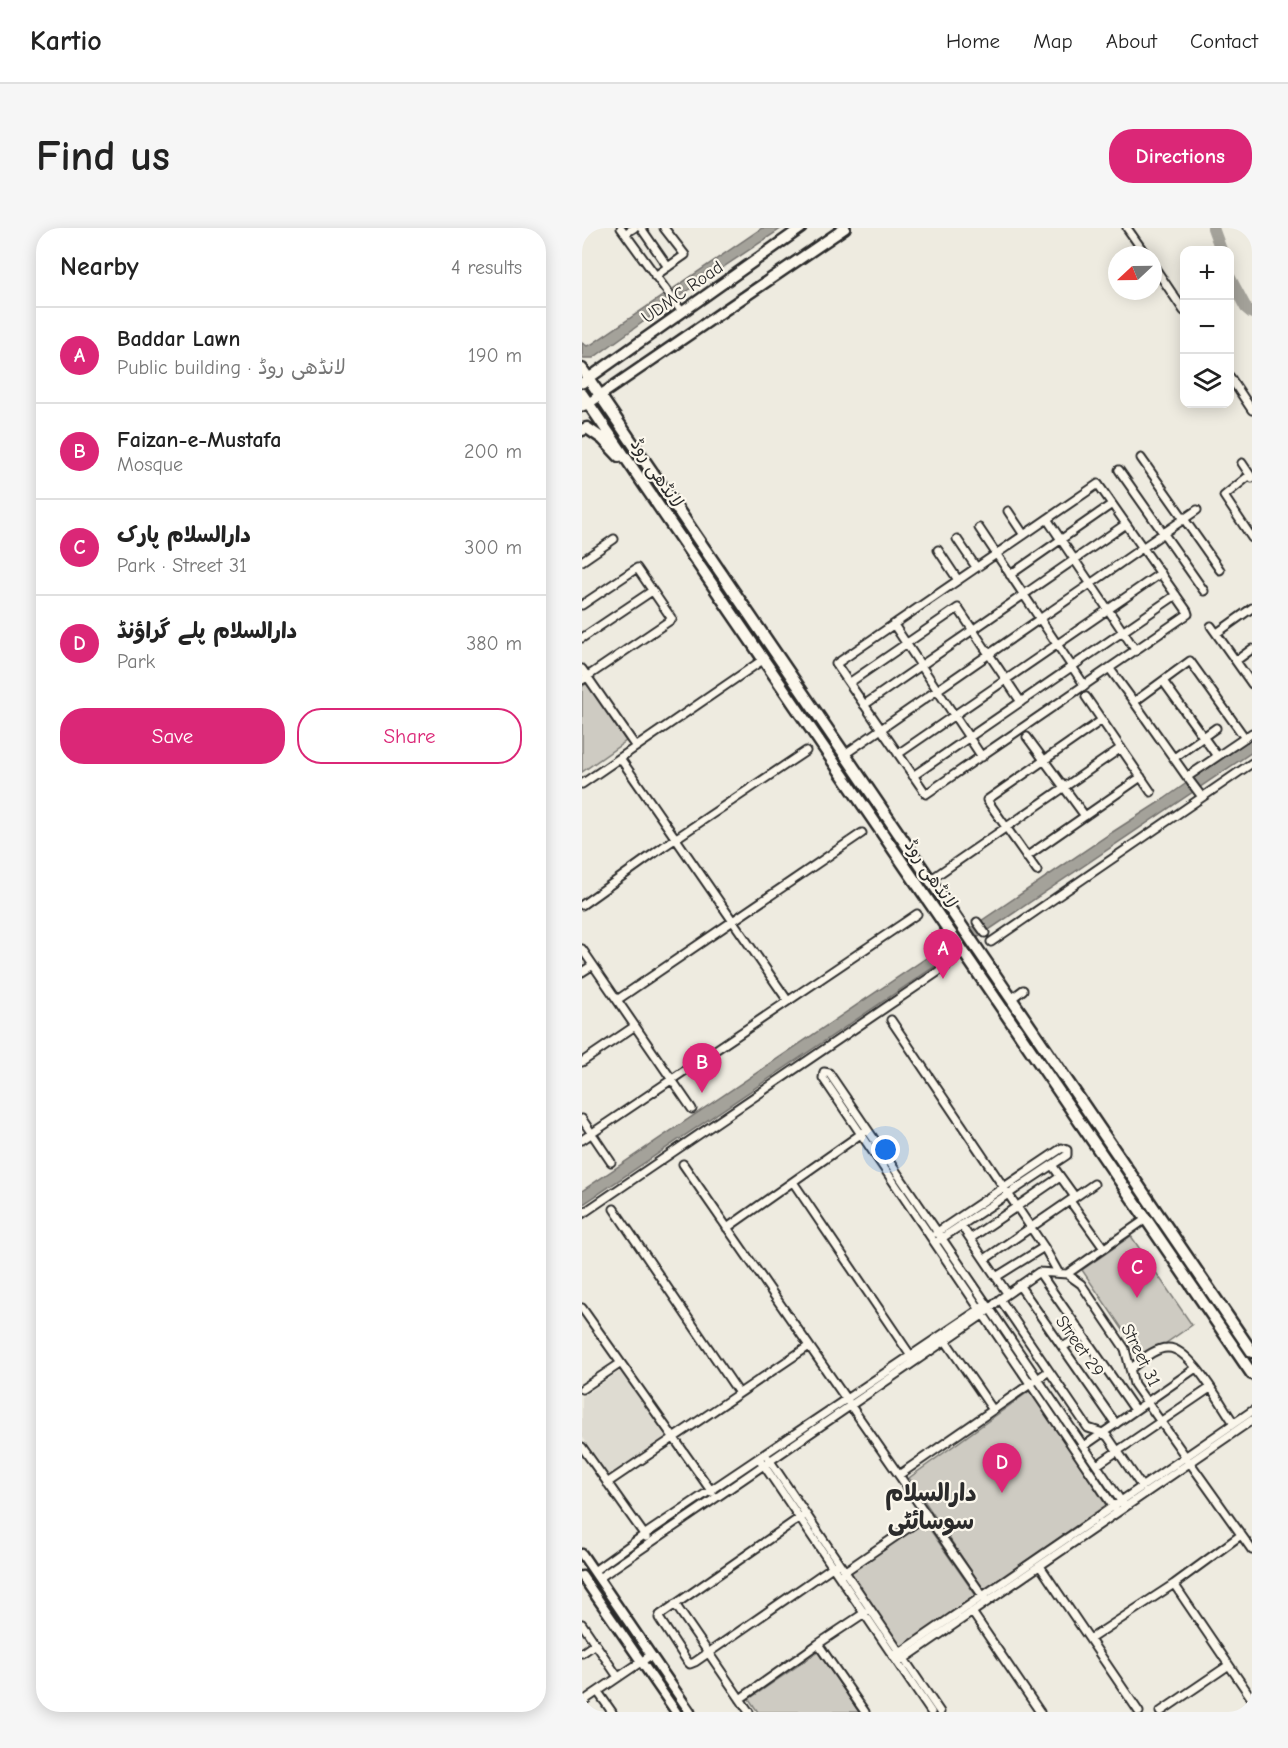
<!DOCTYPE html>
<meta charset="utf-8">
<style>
body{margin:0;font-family:"Comic Neue","Playpen Sans Arabic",sans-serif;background:#f6f6f6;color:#222}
.controls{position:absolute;right:18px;top:18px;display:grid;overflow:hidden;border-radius:12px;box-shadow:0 3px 15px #0003}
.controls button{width:54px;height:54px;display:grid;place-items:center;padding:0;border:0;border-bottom:2px solid #e0e0e0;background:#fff;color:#222;font:30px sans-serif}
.compass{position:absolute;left:526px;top:18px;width:54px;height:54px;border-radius:50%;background:#fff;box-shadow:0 3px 15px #0003;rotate:248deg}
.you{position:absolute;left:304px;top:922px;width:21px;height:21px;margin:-15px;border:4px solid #fff;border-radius:50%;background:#1a73e8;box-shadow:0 0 0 9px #1a73e833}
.badge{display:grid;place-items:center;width:39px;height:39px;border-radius:50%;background:#db2777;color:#fff;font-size:20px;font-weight:700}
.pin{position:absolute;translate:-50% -50px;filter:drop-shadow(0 2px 3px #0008)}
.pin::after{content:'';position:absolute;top:32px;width:21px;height:18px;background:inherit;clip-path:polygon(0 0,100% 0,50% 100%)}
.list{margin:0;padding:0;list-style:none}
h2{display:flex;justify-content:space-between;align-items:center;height:78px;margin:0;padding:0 24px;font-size:26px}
h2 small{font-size:20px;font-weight:400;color:#767676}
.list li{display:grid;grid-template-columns:39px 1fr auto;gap:18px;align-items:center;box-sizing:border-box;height:96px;padding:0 24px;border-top:2px solid #e0e0e0}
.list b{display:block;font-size:22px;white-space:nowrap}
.list p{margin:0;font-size:20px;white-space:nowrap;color:#767676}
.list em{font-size:20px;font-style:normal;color:#767676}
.actions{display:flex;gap:12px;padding:18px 24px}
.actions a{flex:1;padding:14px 0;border:2px solid #db2777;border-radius:24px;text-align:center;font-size:21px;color:#db2777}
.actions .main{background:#db2777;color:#fff}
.icon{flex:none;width:33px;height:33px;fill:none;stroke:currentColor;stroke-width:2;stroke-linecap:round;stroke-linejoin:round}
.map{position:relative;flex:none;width:670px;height:1484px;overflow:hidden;border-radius:24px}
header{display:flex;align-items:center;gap:36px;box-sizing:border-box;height:84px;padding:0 30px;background:#fff;border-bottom:2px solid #e0e0e0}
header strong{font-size:28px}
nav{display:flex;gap:33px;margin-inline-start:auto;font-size:21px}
.intro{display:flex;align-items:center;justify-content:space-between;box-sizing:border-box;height:144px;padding:0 36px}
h1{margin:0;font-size:42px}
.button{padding:15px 27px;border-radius:24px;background:#db2777;color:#fff;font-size:21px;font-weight:700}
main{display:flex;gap:36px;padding:0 36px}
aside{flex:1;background:#fff;border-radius:24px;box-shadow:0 3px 15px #0003}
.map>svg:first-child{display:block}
</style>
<header>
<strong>Kartio</strong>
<nav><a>Home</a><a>Map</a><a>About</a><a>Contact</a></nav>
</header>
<div class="intro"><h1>Find us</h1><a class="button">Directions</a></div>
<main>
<aside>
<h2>Nearby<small>4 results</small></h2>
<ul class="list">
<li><span class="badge">A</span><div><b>Baddar Lawn</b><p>Public building · لانڈھی روڈ</p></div><em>190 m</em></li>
<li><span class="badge">B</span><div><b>Faizan-e-Mustafa</b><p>Mosque</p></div><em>200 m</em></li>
<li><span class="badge">C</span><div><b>دارالسلام پارک</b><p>Park · Street 31</p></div><em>300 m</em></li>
<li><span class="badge">D</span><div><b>دارالسلام پلے گراؤنڈ</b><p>Park</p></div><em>380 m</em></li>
</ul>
<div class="actions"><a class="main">Save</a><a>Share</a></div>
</aside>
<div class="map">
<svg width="670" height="1484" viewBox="0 0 670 1484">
<rect width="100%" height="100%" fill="#eeebe0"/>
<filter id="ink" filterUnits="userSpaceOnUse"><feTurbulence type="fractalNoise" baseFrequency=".0167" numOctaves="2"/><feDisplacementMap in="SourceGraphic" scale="12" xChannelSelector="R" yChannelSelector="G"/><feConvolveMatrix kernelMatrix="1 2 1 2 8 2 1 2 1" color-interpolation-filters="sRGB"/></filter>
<g filter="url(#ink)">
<path fill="#dedbd1" d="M38 1143 86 1212 29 1250 0 1208V1169Z"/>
<path fill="#cecbc2" stroke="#7c7b76" stroke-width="1.5" d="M5 455 44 513 0 544V459Z
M549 1008 610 1097 561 1131 500 1042Z
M449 1162 524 1277 402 1362 327 1250Z
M342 1293 395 1369 318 1420 268 1344Z
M236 1424 277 1484H176L167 1471Z"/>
<path fill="#a4a29a" stroke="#74726e" stroke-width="1.5" d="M180 0H200L86 76 11 130H0V115L5 118 10 116Z
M670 509V524L0 977V963L529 605 582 571Z"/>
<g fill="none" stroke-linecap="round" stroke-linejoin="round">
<path stroke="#a4a29a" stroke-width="12" d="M631 0 639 22
M648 50 664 80 670 85"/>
<defs>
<path id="minor" d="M39 0 100 84
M59 0 86 39
M545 0 564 27
M44 5 52 0
M571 37 602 83
M73 48 103 27 82 0
M648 149 670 182
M559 230 638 342
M660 235 670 250
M537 242 622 363
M668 247 642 268 670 310
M516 256 605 383 606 386 344 566 254 436Z
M426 283 442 307
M465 291 554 423
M397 300 503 458
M375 311 394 339
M356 322 376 352
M0 333 32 311
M428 347 530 276
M0 377 55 340 90 391 0 452
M312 397 400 529
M629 398 670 456
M635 405 670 380
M0 410 70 363
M655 432 670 421
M0 441 54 519
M528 441 552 474 608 433 663 510
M581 453 635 528
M267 455 376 380 439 474
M504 469 569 564
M552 474 605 549 670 505
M282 477 544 296
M445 509 503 588
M263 526 615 282
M316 526 579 345
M38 530 206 773
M592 530 634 500
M331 548 594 367
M605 549 620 569
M0 556 182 431
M444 629 559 549
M455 643 405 572 520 492
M348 652 539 520
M0 677 81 619 224 523
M395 694 403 705
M409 714 670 535
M358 719 365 730
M0 721 110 881
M0 744 11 737
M429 771 441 762
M35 772 280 605
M309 792 462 1019 476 1044
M0 834 53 798
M0 891 29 934
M0 912 335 686
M101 936 405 1374
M470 937 493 969
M211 954 331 1131
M488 973 521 1019
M32 981 157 1165
M0 986 369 735
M379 997 425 1065
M145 1000 283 903
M354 1005 480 920 485 922V927L357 1012
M389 1010 478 949
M403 1031 512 956
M457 1044 553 1182
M485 1046 564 991
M414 1049 462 1019
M437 1057 534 1196
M418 1071 506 1200 521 1205 526 1209 560 1259
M0 1080 130 1264
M363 1112 411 1182
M481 1119 501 1106
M548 1141C558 1134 572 1120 585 1120 608 1118 639 1177 652 1195
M0 1161 39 1135
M502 1218 614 1140
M0 1219 64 1309
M186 1230 358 1484
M179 1233 349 1484
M515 1237 628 1160
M317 1247 467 1143
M25 1255 227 1118
M535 1284 241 850 242 844 247 845 543 1279
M223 1286 78 1387 77 1390 105 1433 108 1436 113 1434 256 1335
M659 1307 592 1356 670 1471
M458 1338 557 1484
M12 1343 62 1307 401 1079
M259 1346 345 1287
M17 1350 402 1086 418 1071 457 1044 485 1046 499 1056 543 1121 552 1156 670 1322
M93 1376 167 1484
M390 1384 458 1484
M0 1396 36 1449
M508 1411 592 1356
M236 1416 284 1384
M0 1425 13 1416
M312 1429 670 1183
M316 1435 670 1192
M16 1464 30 1484
M158 1471 236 1416 283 1484
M0 1474 69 1427
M578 1484 647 1437"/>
<path id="tertiary" d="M0 1326 108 1484
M0 1348 94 1484"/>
<path id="secondary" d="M0 155 219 0
M0 178 7 175 263 0"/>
<path id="primary" d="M0 141 670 1124
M0 166 670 1146
M0 202 5 200 21 211 37 228"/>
</defs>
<use href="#minor" stroke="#2b2b2b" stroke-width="11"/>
<use href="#tertiary" stroke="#2b2b2b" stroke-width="13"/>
<use href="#secondary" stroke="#2b2b2b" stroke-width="14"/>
<use href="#primary" stroke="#2b2b2b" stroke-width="15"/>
<use href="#minor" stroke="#fbf7ec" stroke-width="7"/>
<use href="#tertiary" stroke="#fbf7ec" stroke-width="8"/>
<use href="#secondary" stroke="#fbf7ec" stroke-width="9"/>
<use href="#primary" stroke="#fbf7ec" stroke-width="10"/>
</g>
</g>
<g text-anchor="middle" stroke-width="4.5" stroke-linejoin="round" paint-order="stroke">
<g font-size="18" fill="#2b2b2b" stroke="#fbf7ec">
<text transform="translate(100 64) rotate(-35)" y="6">UDMC Road</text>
<text transform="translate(75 245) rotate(56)" y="6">لانڈھی روڈ</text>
<text transform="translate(349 646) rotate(56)" y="6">لانڈھی روڈ</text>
<text transform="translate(498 1118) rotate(55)" y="6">Street 29</text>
<text transform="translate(559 1127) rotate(64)" y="6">Street 31</text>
</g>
<g font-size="24" font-weight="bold" fill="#2b2b2b" stroke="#fbf7ec">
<text x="349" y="1273">دارالسلام<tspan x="349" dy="28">سوسائٹی</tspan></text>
</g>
</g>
</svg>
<div class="controls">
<button>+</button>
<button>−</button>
<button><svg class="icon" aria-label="layers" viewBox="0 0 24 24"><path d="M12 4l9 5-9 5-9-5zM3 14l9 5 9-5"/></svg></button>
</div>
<svg class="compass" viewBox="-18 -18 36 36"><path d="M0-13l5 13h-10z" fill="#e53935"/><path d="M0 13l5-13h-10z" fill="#767676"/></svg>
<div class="you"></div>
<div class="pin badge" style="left:361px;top:751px">A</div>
<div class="pin badge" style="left:120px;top:865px">B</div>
<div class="pin badge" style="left:555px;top:1070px">C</div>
<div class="pin badge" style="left:420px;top:1265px">D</div>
</div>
</main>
